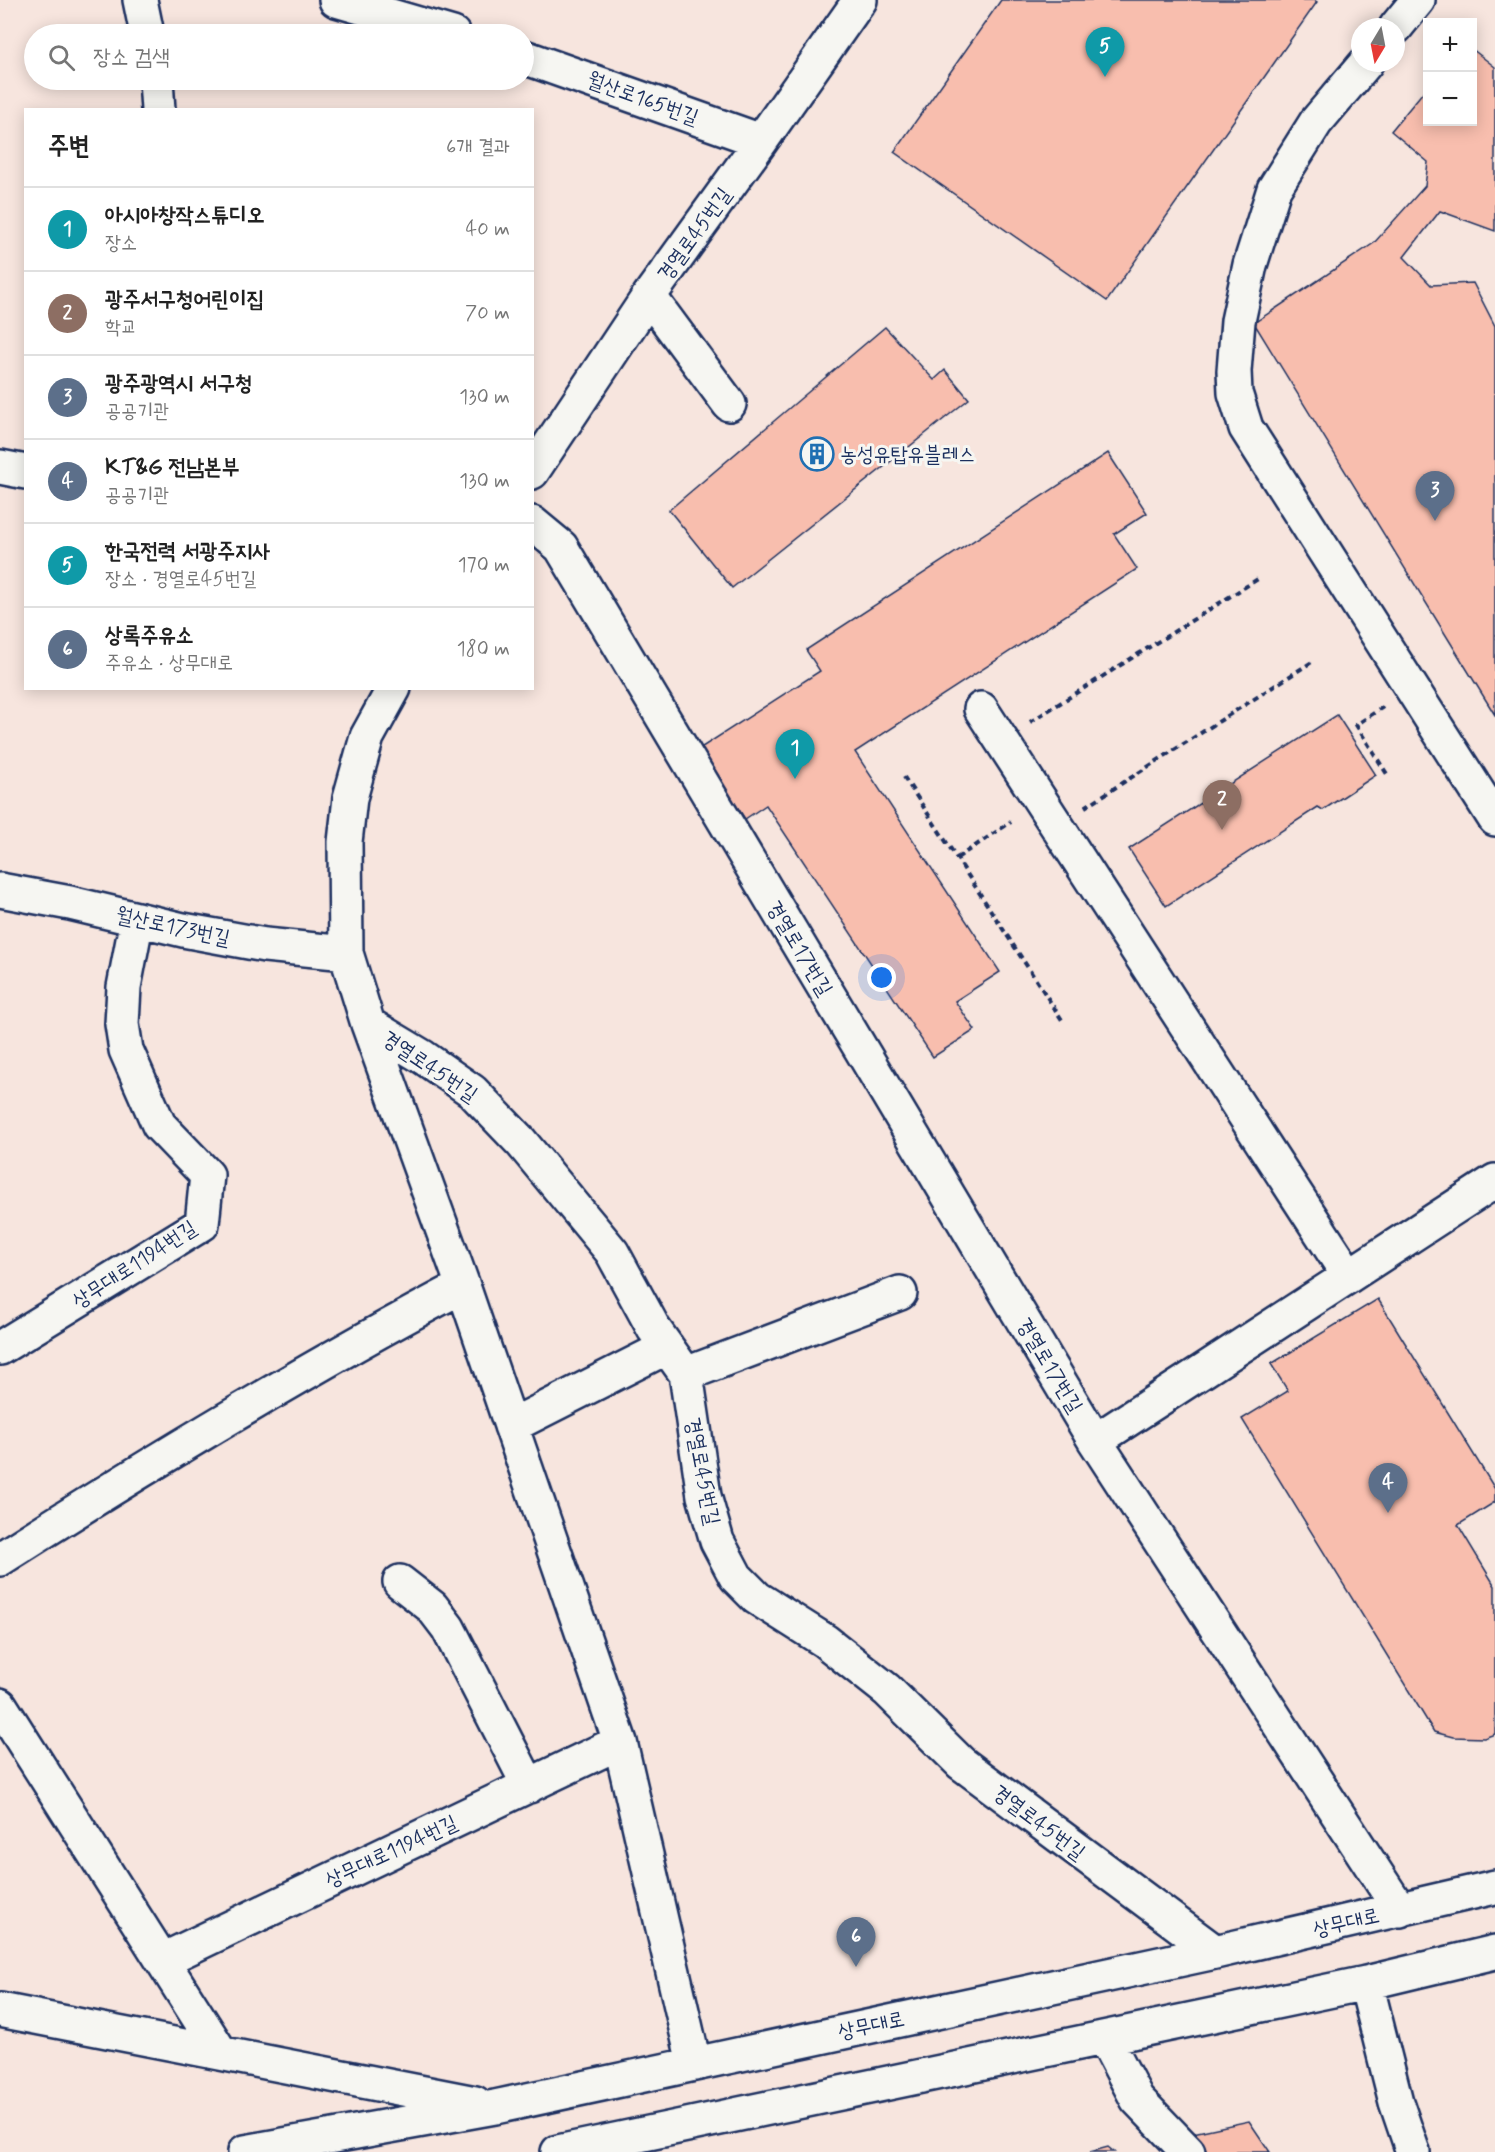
<!DOCTYPE html>
<html lang="ko">
<meta charset="utf-8">
<style>
body{margin:0;font-family:Mynerve,"Poor Story",sans-serif;background:#f2f2f2;color:#222}
.controls{position:absolute;right:18px;top:18px;display:grid;overflow:hidden;border-radius:0px;box-shadow:0 3px 15px #0003}
.controls button{width:54px;height:54px;display:grid;place-items:center;padding:0;border:0;border-bottom:2px solid #e0e0e0;background:#fff;color:#222;font:30px sans-serif}
.compass{position:absolute;left:1351px;top:18px;width:54px;height:54px;border-radius:50%;background:#fff;box-shadow:0 3px 15px #0003;rotate:190deg}
.you{position:absolute;left:882px;top:978px;width:21px;height:21px;margin:-15px;border:4px solid #fff;border-radius:50%;background:#1a73e8;box-shadow:0 0 0 9px #1a73e833}
.badge{display:grid;place-items:center;width:39px;height:39px;border-radius:50%;background:#2563eb;color:#fff;font-size:20px;font-weight:700}
.pin{position:absolute;translate:-50% -50px;filter:drop-shadow(0 2px 3px #0008)}
.pin::after{content:'';position:absolute;top:32px;width:21px;height:18px;background:inherit;clip-path:polygon(0 0,100% 0,50% 100%)}
.list{margin:0;padding:0;list-style:none}
h2{display:flex;justify-content:space-between;align-items:center;height:78px;margin:0;padding:0 24px;font-size:26px}
h2 small{font-size:20px;font-weight:400;color:#767676}
.list li{display:grid;grid-template-columns:39px 1fr auto;gap:18px;align-items:center;box-sizing:border-box;height:84px;padding:0 24px;border-top:2px solid #e0e0e0}
.list b{display:block;font-size:22px;white-space:nowrap}
.list p{margin:0;font-size:20px;white-space:nowrap;color:#767676}
.list em{font-size:20px;font-style:normal;color:#767676}
.icon{flex:none;width:33px;height:33px;fill:none;stroke:currentColor;stroke-width:2;stroke-linecap:round;stroke-linejoin:round}
.map{position:relative;flex:none;width:1495px;height:2152px;overflow:hidden}
.search{position:absolute;background:#fff;box-shadow:0 3px 15px #0003;left:24px;top:24px;width:510px;height:66px;display:flex;align-items:center;gap:15px;box-sizing:border-box;padding:0 21px;border-radius:33px;color:#767676;font-size:22px}
.panel{position:absolute;background:#fff;box-shadow:0 3px 15px #0003;left:24px;top:108px;width:510px;height:582px;border-radius:0px}
.map>svg:first-child{display:block}
</style>
<div class="map">
<svg width="1495" height="2152" viewBox="0 0 1495 2152">
<rect width="100%" height="100%" fill="#f7e5de"/>
<filter id="ink" filterUnits="userSpaceOnUse"><feTurbulence type="fractalNoise" baseFrequency=".0167" numOctaves="2"/><feDisplacementMap in="SourceGraphic" scale="12" xChannelSelector="R" yChannelSelector="G"/><feConvolveMatrix kernelMatrix="1 2 1 2 8 2 1 2 1" color-interpolation-filters="sRGB"/></filter>
<g filter="url(#ink)">
<path fill="#f8beae" stroke="#1b2f5e" stroke-width="1.5" d="M1001 0H1314L1317 2 1107 301 894 152Z
M1472 49 1495 67V231L1440 211 1404 257 1431 285 1473 283 1495 326V715L1254 323 1374 243 1425 186 1428 162 1391 131 1428 86V122H1472Z
M885 327 934 380 945 370 969 399 732 588 669 510Z
M1108 453 1147 513 1114 534 1137 569 855 752 1000 972 955 1001 975 1030 933 1057 766 805 745 819 699 749 820 671 806 650Z
M1337 715 1376 775 1323 810 1318 807 1166 906 1129 849Z
M1378 1299 1495 1489V1502L1458 1525 1495 1586V1734L1484 1738 1453 1737 1434 1732 1242 1419 1288 1391 1271 1364Z
M1249 2121 1270 2152H1194L1179 2136Z
M1108 2147 1114 2152H1090Z"/>
<g fill="none" stroke-linecap="round" stroke-linejoin="round">
<defs>
<path id="minor" d="M140 0 147 34
M336 0 453 34
M1396 27 1418 0
M524 57 761 141
M1366 63 1316 122 1274 189 1250 265 1238 321 1234 371 1235 393 1246 428 1495 819
M156 80 158 110
M649 296 729 404
M0 467 26 472
M532 472 649 296 761 141 860 0
M532 523 561 547 1095 1441 1495 1181
M394 688 367 737 350 798 345 842 346 953 368 1024 423 1057 472 1091 521 1142 612 1252 654 1329 686 1374 704 1496 717 1541 736 1577 757 1598 825 1641 887 1690 961 1763 1215 1952
M981 709 1349 1276
M0 890 70 903 183 930 265 945 346 953
M368 1024 463 1286 620 1742 694 2063
M0 1348 202 1224 207 1175 159 1125 126 1050 122 1024 124 987 137 919
M686 1374 900 1293
M511 1426 667 1347
M1095 1441 1400 1910
M0 1559C151 1463 305 1369 463 1286
M400 1582 432 1607 448 1628 529 1786
M0 1705 221 2053
M163 1960 620 1742
M1366 1983 1396 2102 1413 2152
M0 2010 475 2103
M1105 2038 1137 2099 1188 2152
M245 2152 495 2107 1215 1952 1495 1887
M558 2152 1366 1983 1495 1952"/>
</defs>
<use href="#minor" stroke="#1b2f5e" stroke-width="38"/>
<path stroke="#1b2f5e" stroke-width="4" stroke-dasharray="6 4.5" stroke-linecap="butt" d="M1383 707 1356 725 1387 774
M1030 722 1261 577
M904 777 1064 1023
M1085 807 1315 660
M957 858 1011 822"/>
<use href="#minor" stroke="#f6f6f2" stroke-width="33"/>
</g>
</g>
<defs>
<symbol id="building-ring" viewBox="-11 -11 22 22"><circle r="9.5" fill="#f6f6f2" stroke="#1f6fb2" stroke-width="1.5"/><path d="M-4-6H4V6H1V3H-1V6H-4ZM-2.5-4.3h1.7v1.8h-1.7ZM.8-4.3h1.7v1.8H.8ZM-2.5-1h1.7V.8h-1.7ZM.8-1h1.7V.8H.8Z" fill="#1f6fb2"/></symbol>
</defs>
<g fill-rule="evenodd">
<use href="#building-ring" x="798" y="435" width="38" height="38"/>
</g>
<g text-anchor="middle" stroke-width="6" stroke-linejoin="round" paint-order="stroke">
<g font-size="21" fill="#1b2f5e" stroke="#f6f6f2">
<text transform="translate(643 98) rotate(20)" y="7">월산로165번길</text>
<text transform="translate(694 234) rotate(-54)" y="7">경열로45번길</text>
<text transform="translate(173 926) rotate(12)" y="7">월산로173번길</text>
<text transform="translate(800 948) rotate(59)" y="7">경열로17번길</text>
<text transform="translate(430 1066) rotate(34)" y="7">경열로45번길</text>
<text transform="translate(134 1264) rotate(-33)" y="7">상무대로1194번길</text>
<text transform="translate(1050 1365) rotate(59)" y="7">경열로17번길</text>
<text transform="translate(703 1471) rotate(79)" y="7">경열로45번길</text>
<text transform="translate(1039 1822) rotate(37)" y="7">경열로45번길</text>
<text transform="translate(391 1851) rotate(-25)" y="7">상무대로1194번길</text>
<text transform="translate(1346 1922) rotate(-13)" y="7">상무대로</text>
<text transform="translate(871 2025) rotate(-12)" y="7">상무대로</text>
</g>
<g font-size="21" fill="#1b2f5e" stroke="#f6f6f2" text-anchor="start">
<text x="840" y="461">농성유탑유블레스</text>
</g>
</g>
</svg>
<div class="controls">
<button>+</button>
<button>−</button>
</div>
<svg class="compass" viewBox="-18 -18 36 36"><path d="M0-13l5 13h-10z" fill="#e53935"/><path d="M0 13l5-13h-10z" fill="#767676"/></svg>
<div class="you"></div>
<div class="pin badge" style="left:795px;top:779px;background:#0f9aa8">1</div>
<div class="pin badge" style="left:1222px;top:830px;background:#8d6e63">2</div>
<div class="pin badge" style="left:1435px;top:521px;background:#5c6f8a">3</div>
<div class="pin badge" style="left:1388px;top:1513px;background:#5c6f8a">4</div>
<div class="pin badge" style="left:1105px;top:77px;background:#0f9aa8">5</div>
<div class="pin badge" style="left:856px;top:1967px;background:#5c6f8a">6</div>
<div class="search"><svg class="icon" aria-label="search" viewBox="0 0 24 24"><circle cx="10" cy="10" r="6"/><path d="M15 15l6 6"/></svg>장소 검색</div>
<section class="panel">
<h2>주변<small>6개 결과</small></h2>
<ul class="list">
<li><span class="badge" style="background:#0f9aa8">1</span><div><b>아시아창작스튜디오</b><p>장소</p></div><em>40 m</em></li>
<li><span class="badge" style="background:#8d6e63">2</span><div><b>광주서구청어린이집</b><p>학교</p></div><em>70 m</em></li>
<li><span class="badge" style="background:#5c6f8a">3</span><div><b>광주광역시 서구청</b><p>공공기관</p></div><em>130 m</em></li>
<li><span class="badge" style="background:#5c6f8a">4</span><div><b>KT&amp;G 전남본부</b><p>공공기관</p></div><em>130 m</em></li>
<li><span class="badge" style="background:#0f9aa8">5</span><div><b>한국전력 서광주지사</b><p>장소 · 경열로45번길</p></div><em>170 m</em></li>
<li><span class="badge" style="background:#5c6f8a">6</span><div><b>상록주유소</b><p>주유소 · 상무대로</p></div><em>180 m</em></li>
</ul>
</section>
</div>
